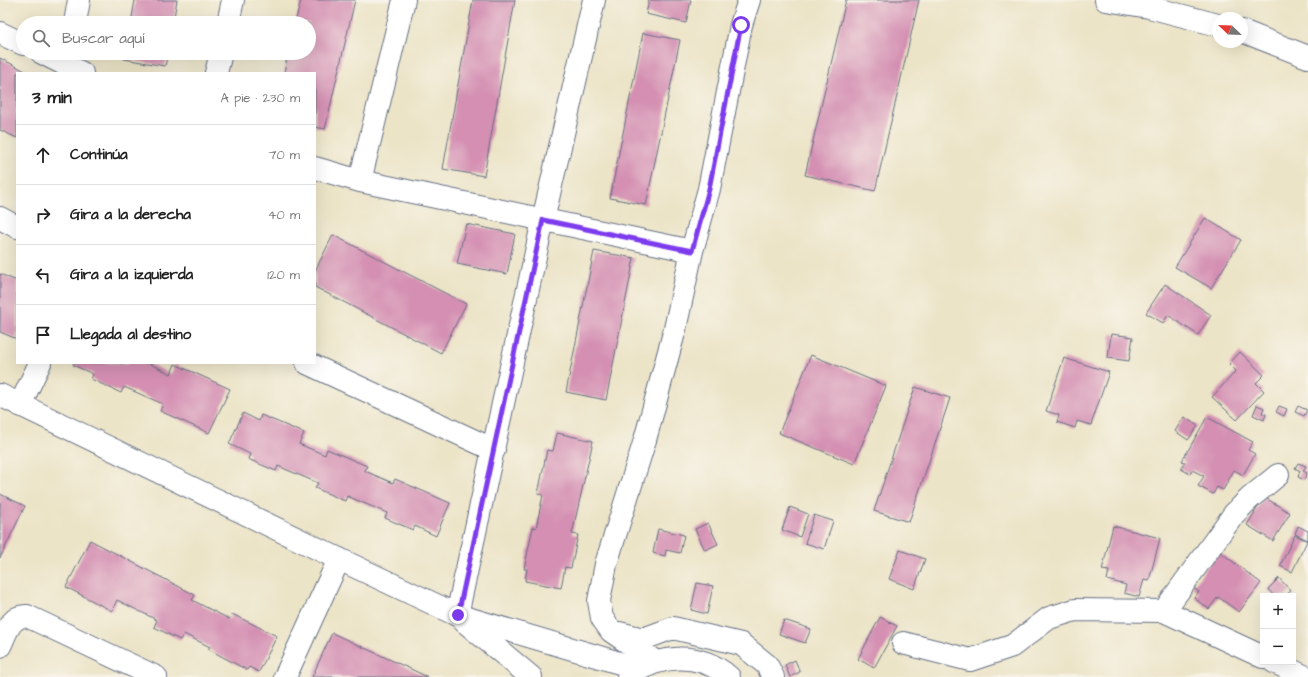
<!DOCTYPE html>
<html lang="es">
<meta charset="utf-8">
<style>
body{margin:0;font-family:"Architects Daughter",sans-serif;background:#f6f6f6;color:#222}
.controls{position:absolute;right:12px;bottom:12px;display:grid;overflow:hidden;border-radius:0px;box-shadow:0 4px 16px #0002}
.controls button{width:36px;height:36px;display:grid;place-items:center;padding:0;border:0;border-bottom:1px solid #e0e0e0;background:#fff;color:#222;font:20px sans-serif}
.compass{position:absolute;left:1212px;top:12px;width:36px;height:36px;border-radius:50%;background:#fff;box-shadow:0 4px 16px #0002;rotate:293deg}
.stop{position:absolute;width:12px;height:12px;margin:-9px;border:3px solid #7c3aed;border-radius:50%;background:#fff}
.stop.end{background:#7c3aed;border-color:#fff;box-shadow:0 1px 4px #0008}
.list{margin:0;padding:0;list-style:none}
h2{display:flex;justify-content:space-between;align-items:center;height:52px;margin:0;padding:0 16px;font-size:17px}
h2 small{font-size:13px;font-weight:400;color:#767676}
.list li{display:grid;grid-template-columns:26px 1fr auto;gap:12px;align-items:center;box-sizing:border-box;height:60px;padding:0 16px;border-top:1px solid #e0e0e0}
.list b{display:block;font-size:15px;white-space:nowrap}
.list em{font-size:13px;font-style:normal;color:#767676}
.icon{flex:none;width:22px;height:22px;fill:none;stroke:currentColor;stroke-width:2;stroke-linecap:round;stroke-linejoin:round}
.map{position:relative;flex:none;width:1308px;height:677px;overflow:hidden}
.search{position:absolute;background:#fff;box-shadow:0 4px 16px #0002;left:16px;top:16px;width:300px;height:44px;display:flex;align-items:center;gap:10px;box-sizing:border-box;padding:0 14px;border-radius:22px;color:#767676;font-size:15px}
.panel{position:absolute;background:#fff;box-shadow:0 4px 16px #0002;left:16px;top:72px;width:300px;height:292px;border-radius:0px}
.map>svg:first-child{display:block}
</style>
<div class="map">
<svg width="1308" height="677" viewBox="0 0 1308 677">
<rect width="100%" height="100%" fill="#f7f3e8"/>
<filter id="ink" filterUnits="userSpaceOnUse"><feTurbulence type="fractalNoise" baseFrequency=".025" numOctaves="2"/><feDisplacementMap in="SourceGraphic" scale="8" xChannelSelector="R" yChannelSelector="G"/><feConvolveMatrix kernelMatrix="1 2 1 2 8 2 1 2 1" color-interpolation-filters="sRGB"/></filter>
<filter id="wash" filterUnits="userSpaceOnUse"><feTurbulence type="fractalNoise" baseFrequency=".012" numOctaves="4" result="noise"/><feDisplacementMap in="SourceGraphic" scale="16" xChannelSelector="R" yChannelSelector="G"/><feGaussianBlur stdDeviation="0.9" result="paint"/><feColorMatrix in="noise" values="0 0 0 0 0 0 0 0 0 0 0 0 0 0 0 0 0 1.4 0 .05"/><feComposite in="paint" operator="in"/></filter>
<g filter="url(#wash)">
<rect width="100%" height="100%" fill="#ece4c7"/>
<g id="blocks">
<path fill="#d48fb2" d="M135 0H177L173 23H131Z
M301 0H355L325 129 315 127V73H284L288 53H309V23H295Z
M473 0H515L484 176 443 169Z
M649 0H691L686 23 646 14Z
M846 0H919L875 191 805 175Z
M643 33 680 40 646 205 610 198Z
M125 53H168L165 66 124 59Z
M0 58 29 73H17V138L0 130Z
M1205 218 1241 240 1211 288 1175 267Z
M466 224 515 234 507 274 457 264Z
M333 235 466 304 441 353 315 287V271Z
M594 251 634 258 606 400 566 392Z
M0 274 17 281V339L0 332Z
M1165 284 1211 315 1198 335 1168 315 1163 323 1146 313Z
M1111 334 1133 337 1129 361 1108 358Z
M1240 352 1264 375 1256 383 1264 391 1237 420 1212 397 1236 371 1229 364Z
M811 355 886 386 854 464 779 433Z
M1064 358 1109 372 1091 425 1077 421 1075 428 1057 422 1059 415 1046 411Z
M74 363H148L171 374 175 364 230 389 209 433 160 411 163 404 124 387 121 393 91 379 93 374 73 365Z
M915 387 950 398 909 522 874 511Z
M1257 405 1264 408 1262 413 1266 414 1264 420 1253 415Z
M1279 406 1287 409 1284 416 1276 412Z
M1298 406 1307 410 1304 416 1295 412Z
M243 413 259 421 261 415 304 433 299 444 325 455 327 449 367 466 365 471 393 483 395 479 450 503 436 536 415 526 413 530 385 518 387 513 347 496 345 501 315 488 318 483 278 466 276 471 248 459 250 454 229 444Z
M1184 417 1198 426 1188 440 1175 431Z
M1207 417 1253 442 1248 450 1255 454 1243 475 1234 470 1223 490 1217 487 1213 494 1198 486 1204 476 1192 470 1190 474 1181 469 1185 462 1182 461Z
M557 433 593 441 572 534 578 535 571 568 565 567 561 588 525 581 527 569H524L533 527 536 528 543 495 538 494 547 450 553 451Z
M1298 463 1306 466 1303 471 1307 473 1304 480 1298 477 1300 471 1295 468Z
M0 494 25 506 0 558Z
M1264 497 1290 513 1273 541 1247 525Z
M790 507 808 514 800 537 782 530Z
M814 515 833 521 824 549 805 543Z
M708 523 718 544 705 550 695 529Z
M1113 526 1160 538 1149 581 1144 580 1139 597 1124 593 1126 585 1107 580 1109 571 1102 570Z
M1298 526 1308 531V540L1295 534Z
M658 529 684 535 680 553 666 550 665 556 653 553Z
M1295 535 1307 541 1292 572 1280 566Z
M90 540 195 595 192 600 229 619 232 614 277 636 259 672 249 667 247 670 208 649 210 647 184 634 180 640 154 627 157 620 117 600 112 611 66 587Z
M900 550 925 559 914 589 889 579Z
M1219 551 1261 583 1239 612 1218 597 1209 609 1194 598 1199 592 1192 587Z
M1279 578 1291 591 1285 596H1274L1268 589Z
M697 583 713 586 707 614 691 610Z
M880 617 897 626 874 668 858 659Z
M784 620 811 629 805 643 779 634Z
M332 633 428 677H312Z
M795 660 800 672 790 677 785 665Z"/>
</g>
</g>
<g filter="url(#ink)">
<use href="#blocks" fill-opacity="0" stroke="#646e83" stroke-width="1"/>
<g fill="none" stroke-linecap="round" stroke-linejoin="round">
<defs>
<path id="minor" d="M1106 0 1149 7 1218 25
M75 23 79 0
M228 23 233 0
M1242 31 1308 57
M0 33 23 44
M42 53 82 73
M216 73 221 53
M315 168 360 181 692 251
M360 181 404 0
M0 218 17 227
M307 363 494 450
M20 405 40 363
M1164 611 1234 514 1250 498 1278 475
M457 615 543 220 594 0
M619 633 643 639 673 628 741 644 767 665 773 677
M903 643 970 660 1012 646 1049 618 1075 610 1164 611 1263 657
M0 646C6 634 10 615 27 616L156 677
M656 662 611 631 602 618 599 601 606 564 645 440 675 329 692 251 709 189 741 25 749 0
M1274 662 1306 677
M285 677 339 559"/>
<path id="major" d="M0 395 339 559 457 615 640 669
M464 621 531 677
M628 677C659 654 699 651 729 677"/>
</defs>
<use href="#minor" stroke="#646e83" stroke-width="24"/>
<use href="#major" stroke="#646e83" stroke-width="24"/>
<use href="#minor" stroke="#fff" stroke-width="22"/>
<use href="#major" stroke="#fff" stroke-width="22"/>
</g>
</g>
<g fill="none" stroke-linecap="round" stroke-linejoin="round" filter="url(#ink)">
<path stroke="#7c3aed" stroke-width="5" d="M458 615 543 220 692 251 709 189 741 25"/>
</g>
</svg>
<div class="controls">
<button>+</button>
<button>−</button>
</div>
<svg class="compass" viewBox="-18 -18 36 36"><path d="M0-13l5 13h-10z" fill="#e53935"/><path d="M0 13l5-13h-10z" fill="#767676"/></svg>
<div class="stop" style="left:741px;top:25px"></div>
<div class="stop end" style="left:458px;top:615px"></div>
<div class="search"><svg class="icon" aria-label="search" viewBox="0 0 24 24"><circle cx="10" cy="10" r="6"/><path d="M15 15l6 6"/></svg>Buscar aquí</div>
<section class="panel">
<h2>3 min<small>A pie · 230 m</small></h2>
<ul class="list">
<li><svg class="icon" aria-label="ahead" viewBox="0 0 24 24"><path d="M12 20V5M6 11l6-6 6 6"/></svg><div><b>Continúa</b></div><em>70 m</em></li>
<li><svg class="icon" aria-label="right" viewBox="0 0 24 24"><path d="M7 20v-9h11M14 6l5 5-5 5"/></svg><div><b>Gira a la derecha</b></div><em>40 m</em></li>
<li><svg class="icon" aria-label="left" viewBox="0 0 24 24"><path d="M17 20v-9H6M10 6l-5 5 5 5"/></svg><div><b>Gira a la izquierda</b></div><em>120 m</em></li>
<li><svg class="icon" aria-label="arrive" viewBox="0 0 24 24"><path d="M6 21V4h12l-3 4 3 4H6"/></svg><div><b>Llegada al destino</b></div></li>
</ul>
</section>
</div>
